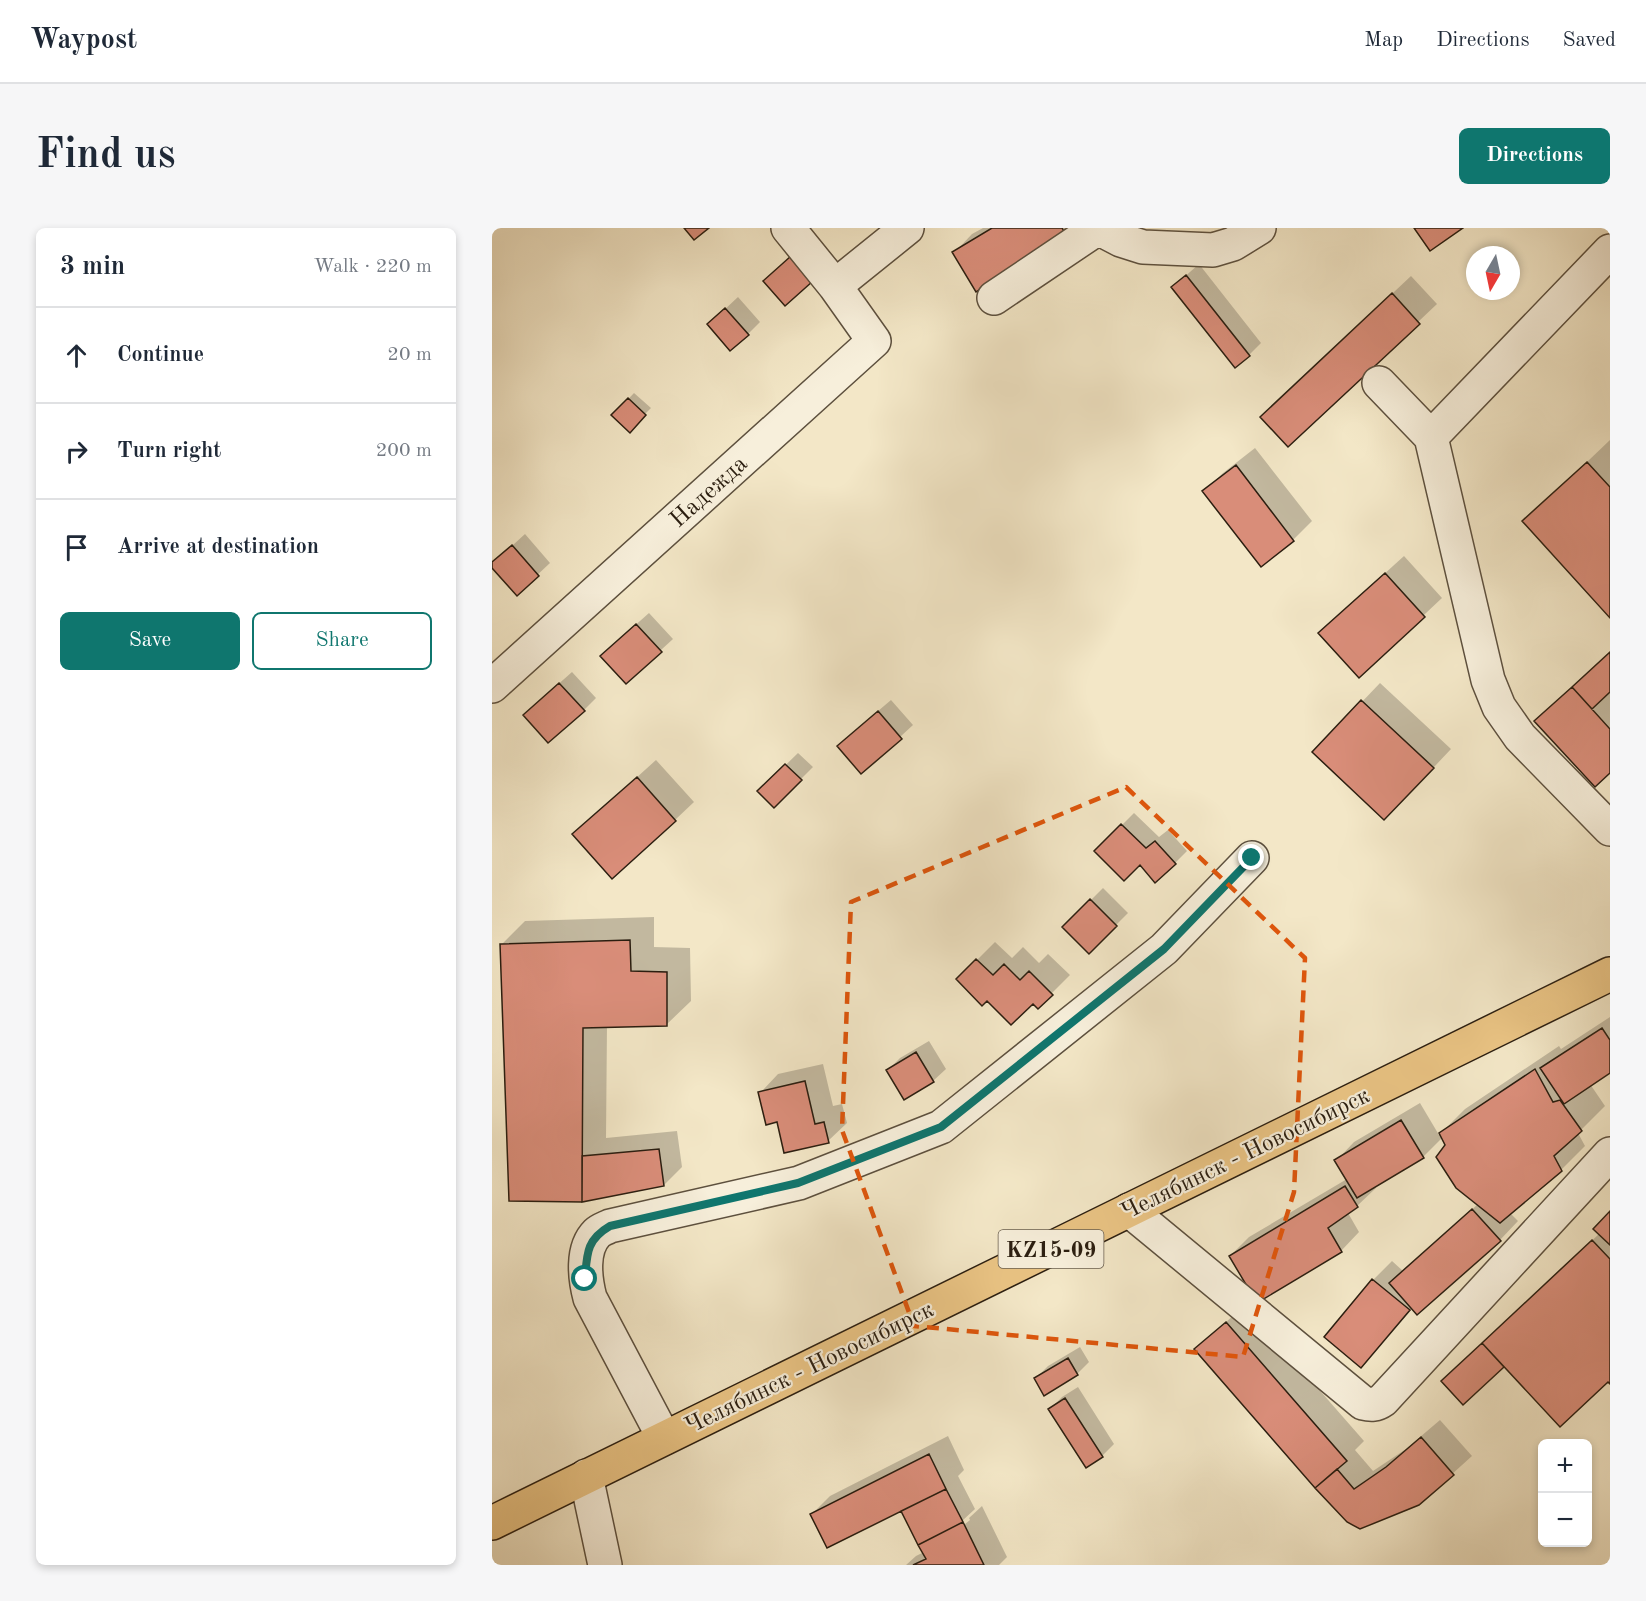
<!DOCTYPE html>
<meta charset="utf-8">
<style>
body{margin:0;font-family:"Old Standard TT",serif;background:#f6f6f7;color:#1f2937}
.controls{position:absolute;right:18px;bottom:18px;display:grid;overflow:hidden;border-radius:9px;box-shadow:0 3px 9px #0003}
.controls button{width:54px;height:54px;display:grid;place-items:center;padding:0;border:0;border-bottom:2px solid #e0e1e3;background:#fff;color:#1f2937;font:30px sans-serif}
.compass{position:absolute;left:974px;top:18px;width:54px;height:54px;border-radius:50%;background:#fff;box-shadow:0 3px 9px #0003;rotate:189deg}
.stop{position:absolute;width:18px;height:18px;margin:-14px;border:4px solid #0f766e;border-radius:50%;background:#fff}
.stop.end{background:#0f766e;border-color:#fff;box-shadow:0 2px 6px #0008}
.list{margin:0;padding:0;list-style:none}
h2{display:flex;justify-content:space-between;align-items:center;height:78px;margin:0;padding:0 24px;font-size:26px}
h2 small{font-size:20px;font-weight:400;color:#747a83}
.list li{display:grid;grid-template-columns:39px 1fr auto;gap:18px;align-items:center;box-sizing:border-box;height:96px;padding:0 24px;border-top:2px solid #e0e1e3}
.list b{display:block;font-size:22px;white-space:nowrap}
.list em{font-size:20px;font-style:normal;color:#747a83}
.actions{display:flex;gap:12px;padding:18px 24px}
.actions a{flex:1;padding:14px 0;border:2px solid #0f766e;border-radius:9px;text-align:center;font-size:21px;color:#0f766e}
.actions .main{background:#0f766e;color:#fff}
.icon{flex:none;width:33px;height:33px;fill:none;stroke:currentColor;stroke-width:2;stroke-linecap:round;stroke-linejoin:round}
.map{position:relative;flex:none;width:1118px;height:1337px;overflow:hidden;border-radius:9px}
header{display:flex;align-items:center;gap:36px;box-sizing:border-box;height:84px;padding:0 30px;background:#fff;border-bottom:2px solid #e0e1e3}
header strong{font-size:28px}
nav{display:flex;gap:33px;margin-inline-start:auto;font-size:21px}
.intro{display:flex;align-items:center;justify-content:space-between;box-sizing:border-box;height:144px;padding:0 36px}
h1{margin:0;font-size:42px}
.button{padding:15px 27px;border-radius:9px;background:#0f766e;color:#fff;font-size:21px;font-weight:700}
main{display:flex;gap:36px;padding:0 36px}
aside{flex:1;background:#fff;border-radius:9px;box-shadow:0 3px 9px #0003}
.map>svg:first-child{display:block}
</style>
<header>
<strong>Waypost</strong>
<nav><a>Map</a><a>Directions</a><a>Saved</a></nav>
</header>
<div class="intro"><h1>Find us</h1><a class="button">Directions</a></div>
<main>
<aside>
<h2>3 min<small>Walk · 220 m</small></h2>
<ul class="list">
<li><svg class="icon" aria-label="ahead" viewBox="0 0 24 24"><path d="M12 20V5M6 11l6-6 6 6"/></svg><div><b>Continue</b></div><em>20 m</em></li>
<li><svg class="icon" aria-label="right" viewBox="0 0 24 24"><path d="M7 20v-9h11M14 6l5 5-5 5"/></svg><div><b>Turn right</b></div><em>200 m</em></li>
<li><svg class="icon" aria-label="arrive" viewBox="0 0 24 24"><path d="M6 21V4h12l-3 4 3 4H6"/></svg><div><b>Arrive at destination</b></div></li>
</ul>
<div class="actions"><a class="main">Save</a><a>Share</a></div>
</aside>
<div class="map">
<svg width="1118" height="1337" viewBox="0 0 1118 1337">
<rect width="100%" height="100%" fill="#f3e7c7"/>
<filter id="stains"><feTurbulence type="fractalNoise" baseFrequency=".00333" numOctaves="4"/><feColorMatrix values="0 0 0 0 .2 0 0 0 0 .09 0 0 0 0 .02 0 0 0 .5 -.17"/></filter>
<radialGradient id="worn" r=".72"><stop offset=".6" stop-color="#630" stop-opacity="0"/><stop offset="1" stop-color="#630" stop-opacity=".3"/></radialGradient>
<path fill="#0003" d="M491 0H582L485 62 462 25 480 6Z
M707 36 769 115 757 127 681 59Z
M919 48 945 76 796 217 788 171Z
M246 69 268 94 256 106 217 96Z
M142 165 159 180 137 202 121 187Z
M1118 212V388L1032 294Z
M763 220 820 293 801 312 769 336 712 263 731 245Z
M33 306 58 335 25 366 0 336Z
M912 328 950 370 867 448 847 387Z
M157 385 181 411 134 454 122 416Z
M1118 425V543L1063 475Z
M80 444 104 470 92 482 45 475Z
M888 455 959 521 911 572 822 524Z
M399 472 421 497 370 544 359 506Z
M306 525 321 539 282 578 267 563Z
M164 532 202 574 183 592 82 606Z
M642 585 667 609 676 602 695 623 683 635H648L604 623Z
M611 660 636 685 597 724 572 699Z
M162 689V719L198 720 199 773 174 797 115 798 114 910 185 903 190 939 172 957 90 972 9 717 33 693Z
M503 714 520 730 531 719 547 735 556 726 578 747 546 779 541 774 495 771 466 751Z
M1118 789V843L1098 856 1113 878 1086 905 1093 918 1069 942 1018 985 1026 993 1008 1012 921 1080 869 1138 834 1109 881 1052 900 1033 911 1043 986 976 951 909 931 929 882 958 884 960 865 978 856 985 867 1004 849 1023 766 1073 738 1028 757 1009 855 951 844 933 862 914 928 875 947 907 973 881 1067 818 1069 821Z
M437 813 454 841 441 853 413 870 396 842 408 830Z
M331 836 341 878 350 876 355 895 336 913 286 893 268 865 286 846Z
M1118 985V1153L1012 1137 971 1175 963 1141 1108 1005Z
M753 1077 872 1213 863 1222 881 1243 914 1221 948 1192 980 1228 927 1276 868 1300 704 1121Z
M588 1119 597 1134 585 1146 544 1150 556 1138Z
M586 1159 622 1216 610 1228 558 1181 570 1169Z
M456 1208 472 1242 466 1248 483 1281 470 1293 467 1301 478 1292 477 1290 490 1278 515 1329 507 1337H414L424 1328 432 1324 410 1281 320 1286 338 1268Z"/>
<path fill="#d98d79" stroke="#2b1e10" stroke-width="1.5" d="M192 0H217L202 12Z
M500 0H570L575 9 484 64 460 24Z
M922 0H971L938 23Z
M299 28 321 53 293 78 271 53Z
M694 47 758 128 743 140 679 59Z
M900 65 928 96 796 219 768 189Z
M233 80 257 107 238 123 215 96Z
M136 170 154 187 138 205 119 187Z
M1095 234 1118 259V390L1030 293Z
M744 237 802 313 769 339 710 263Z
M20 317 47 348 25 368 0 340V334Z
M893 345 933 389 867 450 826 405Z
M144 396 170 424 134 456 108 428Z
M1118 424V464L1100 481 1080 459Z
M67 455 93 483 56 515 31 487Z
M1080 459 1118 501V545L1103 559 1042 493Z
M869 472 942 540 892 592 820 524Z
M386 483 410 511 369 546 345 518Z
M293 536 310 552 282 580 265 563Z
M145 549 184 593 120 651 80 606Z
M629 596 654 620 663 613 684 636 663 655 648 637 632 653 602 623Z
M598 671 625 698 597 726 570 699Z
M138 712 139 743 175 744V798L91 800 90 974 17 973 8 716Z
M484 731 501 747 512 736 528 752 537 743 561 767 546 781 541 776 519 797 495 773 490 778 464 751Z
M1110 800 1118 812V845L1072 876 1048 840Z
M424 824 442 854 412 872 394 842Z
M1043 841 1061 874 1068 872 1090 903 1062 928 1070 943 1008 995 964 960 944 929 953 917 947 905Z
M313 853 323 896 332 894 337 915 292 925 285 894 274 897 266 864Z
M909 892 932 930 865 970 842 932Z
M167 921 172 958 90 974V928Z
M853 958 866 979 836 1000 850 1024 765 1075 737 1028Z
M980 981 1009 1013 925 1087 897 1055Z
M1118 983V1017L1101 1001Z
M1100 1012 1118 1031V1156L1116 1154 1068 1199 990 1115Z
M880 1051 918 1082 869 1140 832 1109Z
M734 1094 855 1233 823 1260 702 1121Z
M990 1115 1012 1139 971 1177 949 1153Z
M576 1130 586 1147 552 1168 542 1150Z
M573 1170 611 1229 594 1240 556 1181Z
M929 1209 962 1247 927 1277 868 1301 855 1294 823 1260 845 1241 862 1261 894 1239Z
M437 1226 454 1261 335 1320 318 1286Z
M454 1261 471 1294 426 1317 409 1283Z
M471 1294 492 1337H421L434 1331 426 1317Z"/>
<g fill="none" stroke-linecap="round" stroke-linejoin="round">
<defs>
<path id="minor" d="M1118 23 939 209 996 452 1007 479 1028 509 1118 601
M343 58 415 0
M502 70 606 0 629 12 651 19 721 22 741 16 767 0
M887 155 939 209
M0 458 382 113 343 58 296 0
M637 982 871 1175C879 1177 884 1177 891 1172L1118 926
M172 1210 98 1070C93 1051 89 1021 105 1005 108 1002 114 1000 118 998L307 955 449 899 672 721 760 630
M94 1248 113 1337"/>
<path id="highway" d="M0 1295 1118 746"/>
</defs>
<use href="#minor" stroke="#5d503e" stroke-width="36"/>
<use href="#highway" stroke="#2b1e10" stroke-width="36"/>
<use href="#minor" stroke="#f7efdb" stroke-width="33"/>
<use href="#highway" stroke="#eac484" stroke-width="33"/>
</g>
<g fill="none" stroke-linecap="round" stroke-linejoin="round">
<path stroke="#0f766e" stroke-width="8" d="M93 1051C95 1026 94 1012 118 998L306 955 449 899 672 721 760 630"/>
</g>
<path fill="none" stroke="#df560c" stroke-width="4.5" stroke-dasharray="12 8" stroke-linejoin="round" d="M634 559 813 730 802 964 751 1129 422 1098 350 902 359 674Z"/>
<g text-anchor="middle" stroke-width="4.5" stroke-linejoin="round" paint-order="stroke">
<rect fill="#f7efdb" stroke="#685d4d" stroke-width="1.5" x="506.5" y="1002" width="105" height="38" rx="4.5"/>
<g font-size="22" font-weight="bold" fill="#2b1e10">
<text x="559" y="1029">KZ15-09</text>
</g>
<g font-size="24" fill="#2b1e10" stroke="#f7efdb">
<text transform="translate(216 263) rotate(-42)" y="8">Надежда</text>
<text transform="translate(753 925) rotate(-26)" y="8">Челябинск - Новосибирск</text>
<text transform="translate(317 1139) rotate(-26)" y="8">Челябинск - Новосибирск</text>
</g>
</g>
<rect width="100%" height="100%" filter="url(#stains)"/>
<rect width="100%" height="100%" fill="url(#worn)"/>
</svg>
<div class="controls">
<button>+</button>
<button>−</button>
</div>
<svg class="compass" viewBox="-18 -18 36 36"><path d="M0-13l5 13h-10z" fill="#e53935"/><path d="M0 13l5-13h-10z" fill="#747a83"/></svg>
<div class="stop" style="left:93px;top:1051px"></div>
<div class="stop end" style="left:760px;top:630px"></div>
</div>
</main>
